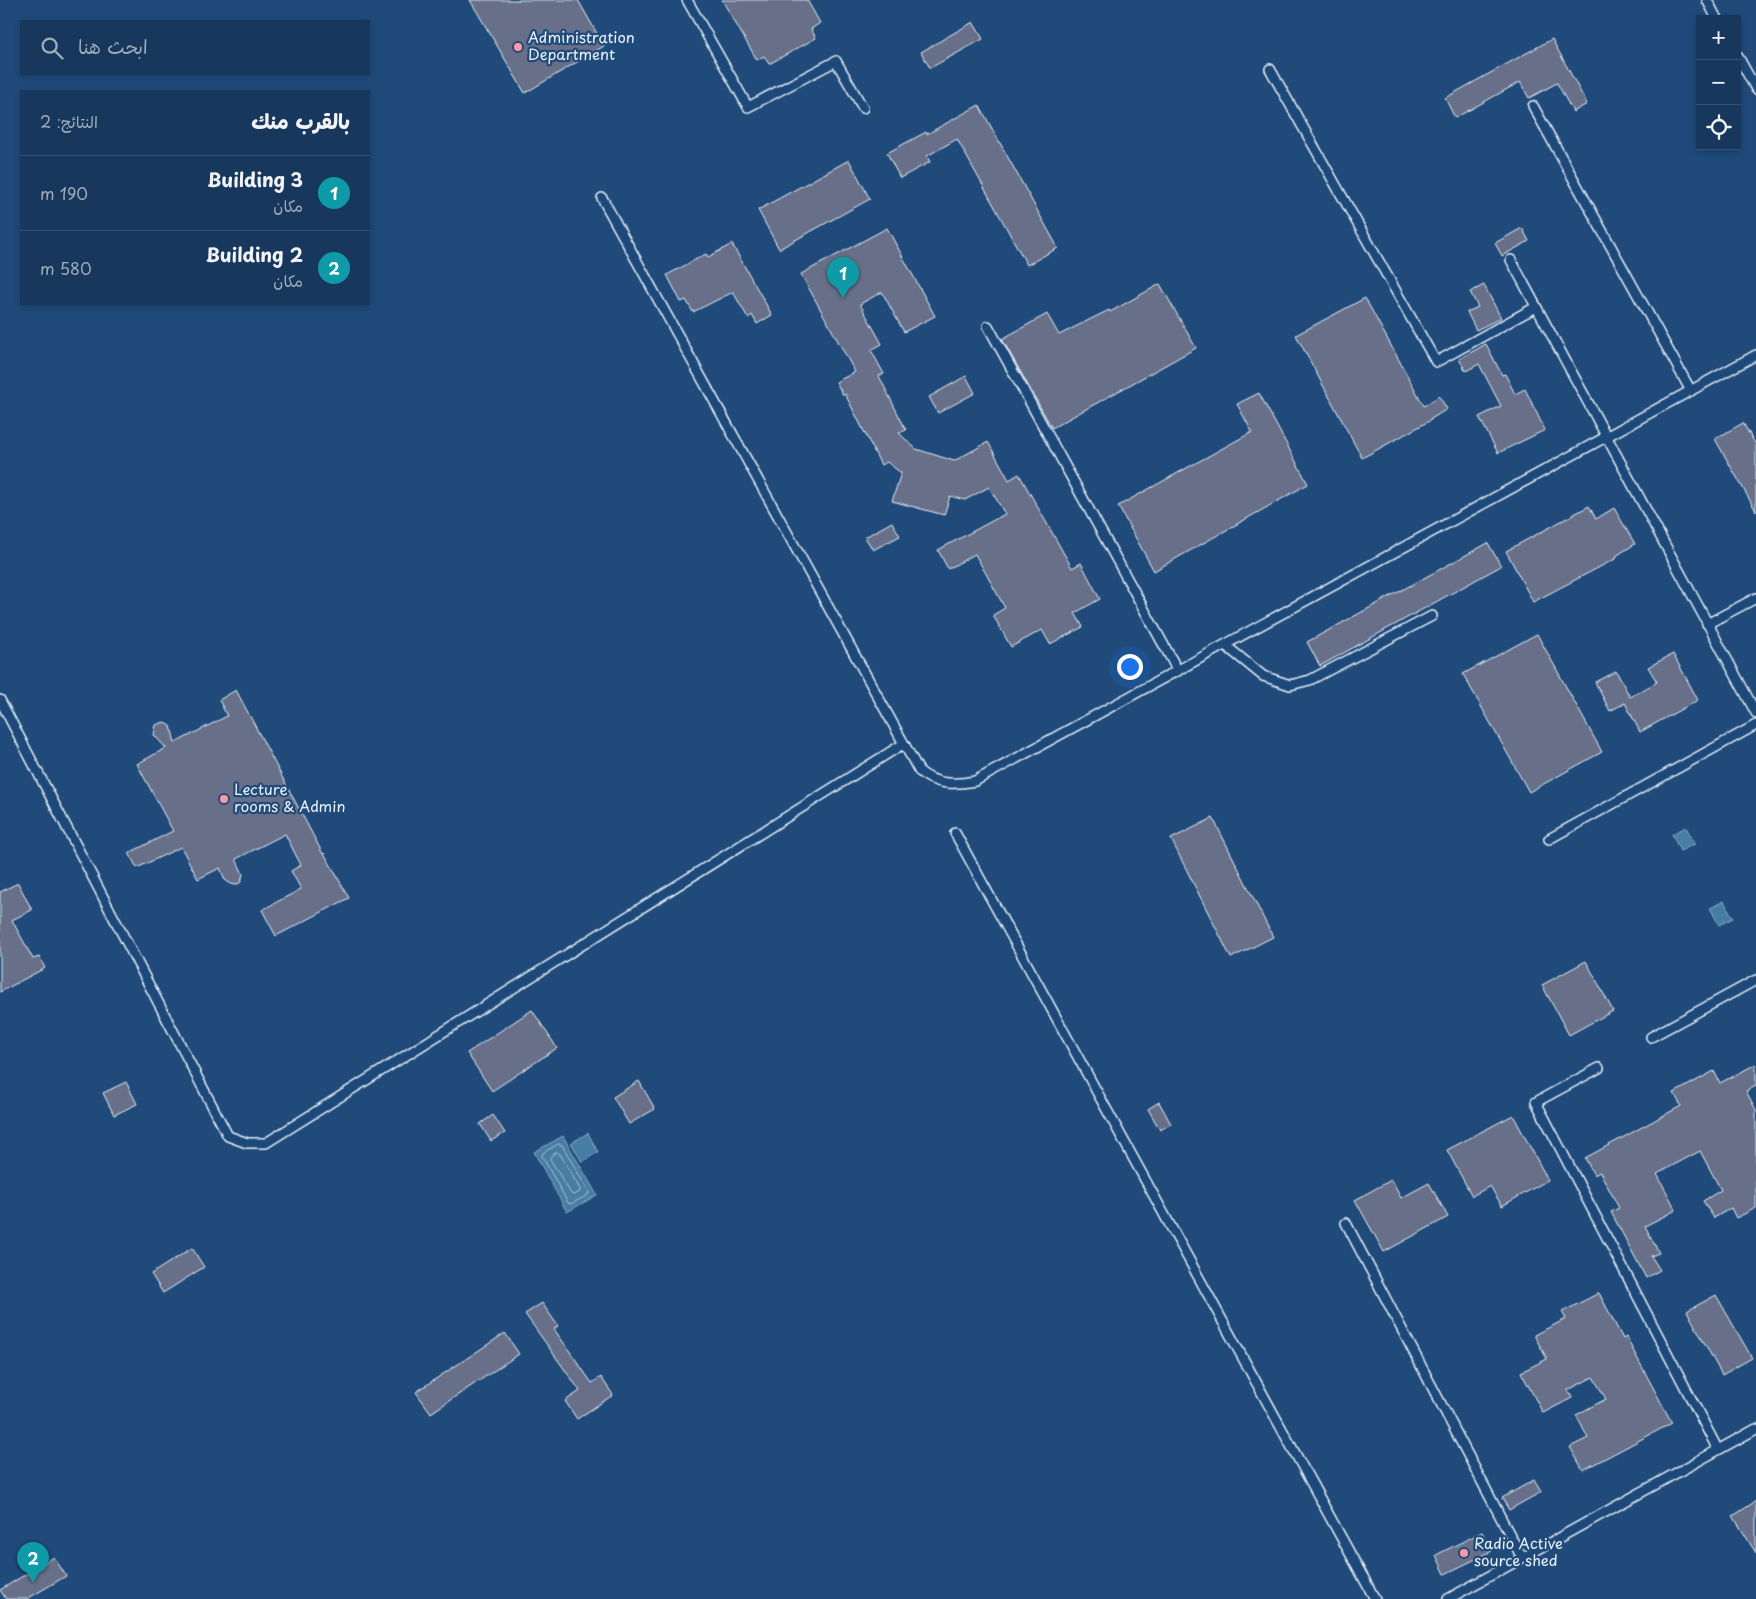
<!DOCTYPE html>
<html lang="ar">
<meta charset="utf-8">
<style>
body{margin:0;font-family:"Playpen Sans","Playpen Sans Arabic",sans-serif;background:#203f62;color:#f1f3f6;direction:rtl}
.controls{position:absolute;right:15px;top:15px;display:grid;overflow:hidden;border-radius:0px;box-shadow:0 2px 8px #0003}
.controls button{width:45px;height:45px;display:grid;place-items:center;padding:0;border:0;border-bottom:1px solid #365272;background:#17385c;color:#f1f3f6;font:25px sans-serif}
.you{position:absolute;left:1129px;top:666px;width:18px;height:18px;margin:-12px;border:4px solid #fff;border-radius:50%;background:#1a73e8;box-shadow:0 0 0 8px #1a73e833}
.badge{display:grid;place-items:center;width:32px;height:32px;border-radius:50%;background:#ff9aa2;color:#fff;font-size:16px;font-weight:700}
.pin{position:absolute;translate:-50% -41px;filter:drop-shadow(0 1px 2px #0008)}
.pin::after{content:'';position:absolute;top:26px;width:18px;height:15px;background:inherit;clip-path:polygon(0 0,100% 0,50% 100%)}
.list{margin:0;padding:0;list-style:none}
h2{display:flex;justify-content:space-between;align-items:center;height:65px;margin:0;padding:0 20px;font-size:21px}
h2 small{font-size:16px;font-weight:400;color:#9eacbb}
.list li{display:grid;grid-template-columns:32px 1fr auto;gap:15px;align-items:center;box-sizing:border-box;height:75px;padding:0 20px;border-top:1px solid #365272}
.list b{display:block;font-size:19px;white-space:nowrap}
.list p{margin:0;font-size:16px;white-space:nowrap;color:#9eacbb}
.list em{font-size:16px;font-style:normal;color:#9eacbb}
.icon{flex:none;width:28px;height:28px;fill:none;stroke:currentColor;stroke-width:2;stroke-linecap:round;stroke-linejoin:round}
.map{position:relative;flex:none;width:1756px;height:1599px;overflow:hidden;direction:ltr}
.search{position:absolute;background:#17385c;box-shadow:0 2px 8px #0003;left:20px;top:20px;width:350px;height:55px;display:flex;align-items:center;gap:12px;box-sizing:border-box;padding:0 18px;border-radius:0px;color:#9eacbb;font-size:19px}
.panel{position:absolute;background:#17385c;box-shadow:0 2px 8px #0003;left:20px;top:90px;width:350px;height:215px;border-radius:0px;direction:rtl}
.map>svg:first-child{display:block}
</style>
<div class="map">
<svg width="1756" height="1599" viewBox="0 0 1756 1599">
<rect width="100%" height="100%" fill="#1f4a7a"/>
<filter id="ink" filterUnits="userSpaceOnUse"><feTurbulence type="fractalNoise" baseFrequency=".02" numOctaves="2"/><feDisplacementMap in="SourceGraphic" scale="10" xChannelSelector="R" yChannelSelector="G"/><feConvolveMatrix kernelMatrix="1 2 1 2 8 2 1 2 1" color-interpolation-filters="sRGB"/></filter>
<g filter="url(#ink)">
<path fill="#467da3" stroke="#87abc5" d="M1686 827 1695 844 1680 851 1672 834Z
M1724 901 1733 918 1719 925 1710 908Z
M588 1133 598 1152 582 1162 571 1143Z
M563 1136 597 1195 567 1212 534 1152Z"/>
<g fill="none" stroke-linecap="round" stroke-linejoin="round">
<path stroke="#a7c3d6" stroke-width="1" d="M559 1144 562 1145 589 1192 588 1195 571 1204 568 1203 542 1156 543 1153Z
M557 1152 560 1154 580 1189V1192L574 1195 571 1194 550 1159 551 1156Z"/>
</g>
<path fill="#676f89" stroke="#e8f1f8" d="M470 0H578L604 46 525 93Z
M722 0H807L820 23 811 29 816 38 769 64 764 56 757 60Z
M973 22 983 39 930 68 921 52Z
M1552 39 1587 104 1573 112 1557 83 1529 98 1520 82 1455 118 1445 98Z
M979 105 1058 248 1027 265 957 139 927 156 930 162 900 178 887 153 926 132 927 134Z
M849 160 870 199 779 249 758 210Z
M887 228 935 316 904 332 882 292 860 304 882 344 871 350 884 374 879 376 906 430 899 433 916 449 954 461 988 442 1009 480 1019 474 1072 568 1081 563 1100 599 1075 613 1083 627 1050 644 1042 630 1011 647 993 615 1005 608 975 554 948 569 938 550 1005 514 989 487 965 500 950 496 944 515 892 501 901 473 887 462 881 465 845 394 843 395 836 382 855 372 801 274Z
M1522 228 1529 241 1502 256 1495 243Z
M732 244 772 315 757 324 752 315 748 318 733 292 693 312 686 300 681 302 667 275 706 254 708 257Z
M1160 284 1196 348 1052 428 1002 339 1047 314 1059 335 1109 310 1110 312Z
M1484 285 1501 318 1476 330 1467 312 1478 307 1470 292Z
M1365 298 1424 406 1439 396 1447 409 1431 419V420L1362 458 1296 335Z
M1486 344 1502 375 1505 374 1515 394 1525 389 1545 430 1498 453 1479 417 1501 406 1479 364 1466 371 1459 359Z
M966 376 975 393 938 413 929 397Z
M1259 393 1308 484 1154 571 1118 506 1252 432 1237 404Z
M1743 423 1756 445V511L1715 439Z
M1589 506 1596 519 1614 508 1635 544 1616 556 1617 558 1533 602 1506 551Z
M892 522 900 536 873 550 865 537Z
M1488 543 1501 566 1320 666 1307 642Z
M1537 634 1602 752 1529 792 1463 674Z
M1673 654 1698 700 1640 732 1625 703 1610 711 1595 682 1616 671 1630 697 1657 682 1648 667Z
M236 690 323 854 324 853 349 898 276 936 262 910 301 889 291 871 301 865 285 834 236 859 243 874 241 882 235 885 231 884 225 880 220 868 198 879 181 847 137 868 129 853 173 831 137 764 166 748 154 735 156 725 164 722 171 726 175 743 227 716 219 700Z
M1213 818 1273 937 1231 958 1171 839Z
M18 883 32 910 12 920 33 959 39 957 45 968 0 992V892Z
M1586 961 1613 1011 1569 1035 1542 985Z
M532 1010 557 1048 492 1091 467 1053Z
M1756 1064V1086L1746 1091 1756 1110V1208L1736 1218 1731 1208 1714 1218 1703 1201 1721 1190 1700 1151 1657 1174 1676 1210 1645 1226 1659 1253 1651 1256 1660 1270 1646 1278 1611 1212 1619 1208 1600 1172 1594 1175 1585 1158 1681 1106 1674 1093 1714 1071 1720 1083Z
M639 1081 655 1109 629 1124 613 1097Z
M126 1082 137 1104 114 1115 103 1093Z
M1159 1102 1171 1124 1160 1130 1148 1109Z
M493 1115 505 1133 491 1141 480 1124Z
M1513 1115 1548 1180 1502 1206 1490 1186 1472 1196 1447 1150Z
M1391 1180 1401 1198 1429 1183 1448 1217 1384 1252 1355 1200Z
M192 1248 204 1267 163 1293 151 1274Z
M1599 1293 1623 1339 1626 1337 1672 1423 1583 1470 1570 1447 1588 1438 1576 1415 1606 1399 1593 1377 1568 1390 1572 1398 1543 1413 1521 1372 1547 1359 1534 1335 1566 1319 1562 1312Z
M1716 1295 1752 1358 1722 1375 1687 1311Z
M542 1303 558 1326 554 1329 592 1383 601 1377 613 1395 577 1419 565 1401 580 1391 525 1314Z
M505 1333 519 1354 431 1413 416 1392Z
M1534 1480 1541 1492 1509 1510 1502 1498Z
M1756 1501V1553L1733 1516Z
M1482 1532 1492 1551 1445 1574 1436 1555Z
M54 1557 66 1576 27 1599H6L0 1590Z"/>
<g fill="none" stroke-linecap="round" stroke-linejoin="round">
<defs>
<path id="service" d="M687 0 748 107 836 61 863 108
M1707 0 1717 19
M1737 55 1756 89
M1270 69 1436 362 1536 307
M1533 106 1691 391
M602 198 919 771C935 785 954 785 975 781L1756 355
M1511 260 1756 713
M988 326 1178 671
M1707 624 1756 598
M1225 645 1263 676 1290 685 1310 680 1432 616
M0 700 228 1136 247 1143H266L903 744
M955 833 1375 1599
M1549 839 1756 725
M1651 1037 1756 980
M1599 1068 1536 1102 1718 1450
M1346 1223 1522 1558
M1448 1599 1756 1429"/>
</defs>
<use href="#service" stroke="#e8f1f8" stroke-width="12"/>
<use href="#service" stroke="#1f4a7a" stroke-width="9"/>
</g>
</g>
<g fill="#ff9aa2" stroke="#1f4a7a" stroke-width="2">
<circle cx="518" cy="47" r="5"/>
<circle cx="224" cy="799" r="5"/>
<circle cx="1464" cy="1553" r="5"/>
</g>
<g text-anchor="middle" stroke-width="4.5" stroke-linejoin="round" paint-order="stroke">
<g font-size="15" fill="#e8f1f8" stroke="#1f4a7a" text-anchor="start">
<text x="528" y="43">Administration<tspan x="528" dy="17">Department</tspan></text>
<text x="234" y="795">Lecture<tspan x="234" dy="17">rooms &amp; Admin</tspan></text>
<text x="1474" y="1549">Radio Active<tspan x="1474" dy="17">source shed</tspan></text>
</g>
</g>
</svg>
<div class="controls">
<button>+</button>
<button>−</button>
<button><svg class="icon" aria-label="locate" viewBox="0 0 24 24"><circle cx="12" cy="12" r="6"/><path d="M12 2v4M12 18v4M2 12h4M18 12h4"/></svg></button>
</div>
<div class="you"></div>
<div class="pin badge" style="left:843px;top:298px;background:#0f9aa8">1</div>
<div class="pin badge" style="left:33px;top:1583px;background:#0f9aa8">2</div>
<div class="search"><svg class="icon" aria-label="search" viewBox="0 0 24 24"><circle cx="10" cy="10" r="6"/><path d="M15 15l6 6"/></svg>ابحث هنا</div>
<section class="panel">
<h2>بالقرب منك<small>النتائج: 2</small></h2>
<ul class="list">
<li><span class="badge" style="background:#0f9aa8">1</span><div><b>Building 3</b><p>مكان</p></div><em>190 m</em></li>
<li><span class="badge" style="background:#0f9aa8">2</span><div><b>Building 2</b><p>مكان</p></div><em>580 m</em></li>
</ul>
</section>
</div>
